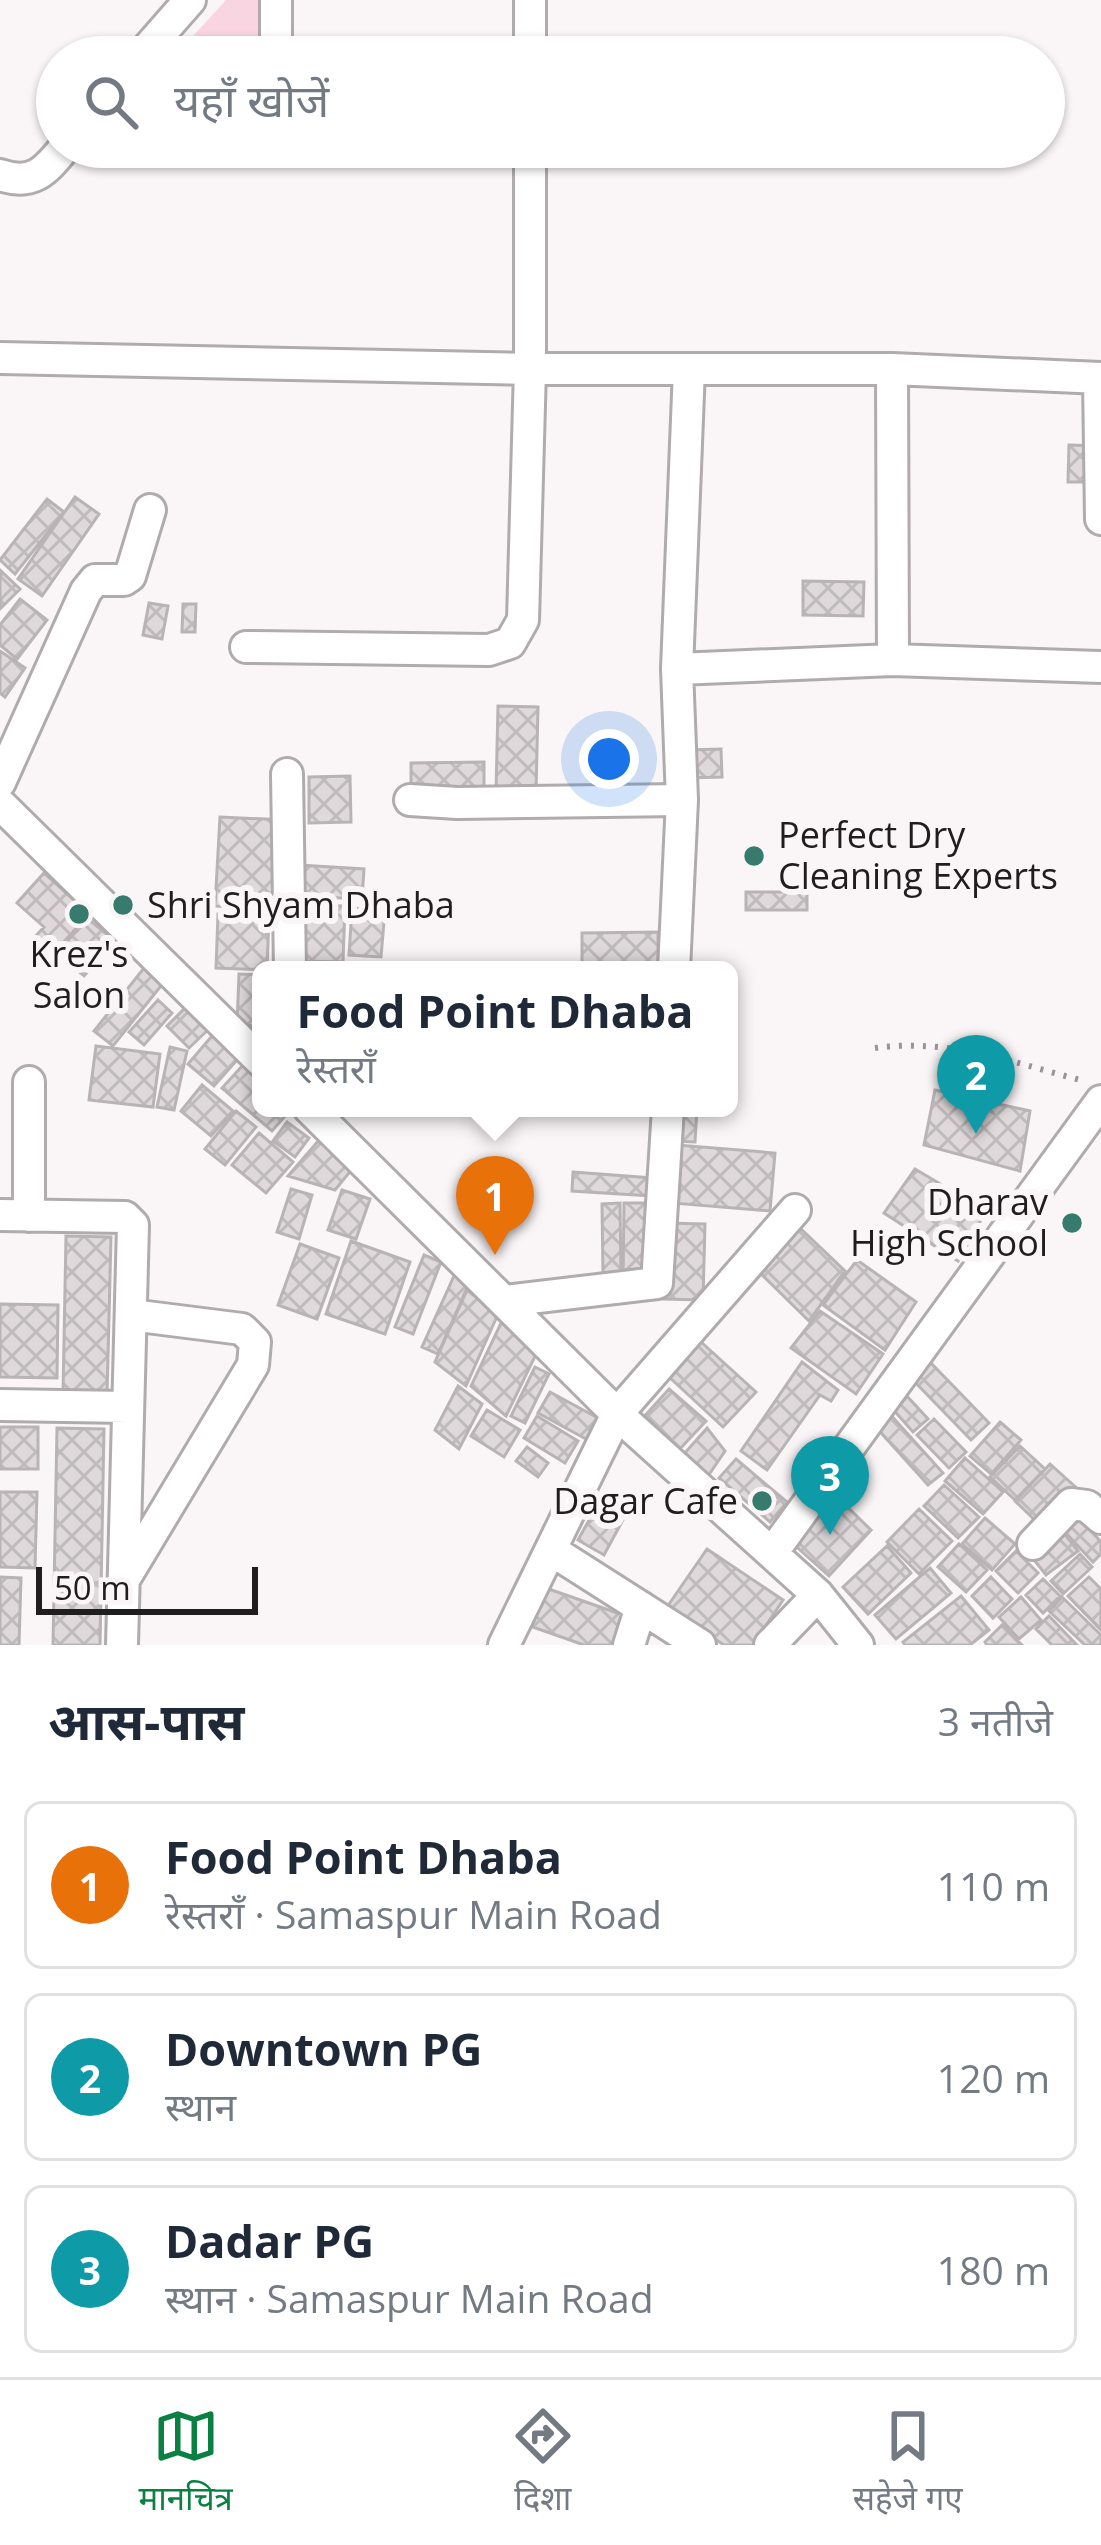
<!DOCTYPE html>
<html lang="hi">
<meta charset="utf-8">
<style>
body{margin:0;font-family:"Open Sans","Noto Sans Devanagari",sans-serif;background:#f6f6f7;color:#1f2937}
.scale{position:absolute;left:36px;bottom:30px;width:222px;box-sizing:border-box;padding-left:12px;border:6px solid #1f1d1e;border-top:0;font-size:33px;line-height:42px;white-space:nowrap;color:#1f1d1e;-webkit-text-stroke:9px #faf5f7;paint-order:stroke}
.you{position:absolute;left:609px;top:759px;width:42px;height:42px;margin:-30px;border:9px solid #fff;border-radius:50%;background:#1a73e8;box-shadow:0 0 0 18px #1a73e833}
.badge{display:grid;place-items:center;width:78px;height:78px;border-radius:50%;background:#0b8043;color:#fff;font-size:39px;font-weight:700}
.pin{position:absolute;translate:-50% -99px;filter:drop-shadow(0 3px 6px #0008)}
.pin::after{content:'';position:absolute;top:63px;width:42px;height:36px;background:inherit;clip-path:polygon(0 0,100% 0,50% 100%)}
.popup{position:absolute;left:252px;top:961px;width:486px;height:156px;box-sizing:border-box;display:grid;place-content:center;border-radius:18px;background:#fff;filter:drop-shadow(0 3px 9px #0005);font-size:39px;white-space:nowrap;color:#747a83}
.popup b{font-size:45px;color:#1f2937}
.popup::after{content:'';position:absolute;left:50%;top:100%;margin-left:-24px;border:24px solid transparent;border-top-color:#fff}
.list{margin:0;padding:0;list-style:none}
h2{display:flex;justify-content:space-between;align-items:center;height:156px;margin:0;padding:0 48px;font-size:51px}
h2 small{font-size:39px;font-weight:400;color:#747a83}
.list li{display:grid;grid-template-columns:78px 1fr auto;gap:36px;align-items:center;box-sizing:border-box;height:168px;margin:0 24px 24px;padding:0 24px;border:3px solid #e0e1e3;border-radius:18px}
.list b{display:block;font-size:45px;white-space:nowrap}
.list p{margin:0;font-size:39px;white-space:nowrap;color:#747a83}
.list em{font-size:39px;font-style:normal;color:#747a83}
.icon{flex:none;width:66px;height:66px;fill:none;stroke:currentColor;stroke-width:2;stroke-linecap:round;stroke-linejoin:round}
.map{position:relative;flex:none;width:1101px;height:1645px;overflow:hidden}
.search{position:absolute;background:#fff;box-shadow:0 3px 9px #0004;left:36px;right:36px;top:36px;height:132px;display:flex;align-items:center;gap:30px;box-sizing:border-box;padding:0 42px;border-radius:66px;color:#747a83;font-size:45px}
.sheet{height:732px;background:#fff}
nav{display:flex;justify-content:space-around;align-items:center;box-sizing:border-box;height:168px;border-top:3px solid #e0e1e3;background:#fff;font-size:33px;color:#747a83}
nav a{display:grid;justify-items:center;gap:6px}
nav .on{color:#0b8043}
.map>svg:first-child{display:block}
</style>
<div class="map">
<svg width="1101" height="1645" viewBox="0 0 1101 1645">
<defs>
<pattern id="building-cross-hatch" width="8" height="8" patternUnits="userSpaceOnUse" patternTransform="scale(3)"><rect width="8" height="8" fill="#dfd9db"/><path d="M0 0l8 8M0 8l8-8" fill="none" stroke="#bfbabc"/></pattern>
</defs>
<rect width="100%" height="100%" fill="#faf5f7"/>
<path fill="#f9d5e1" d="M226 0H262L261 57H174Z"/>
<path fill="url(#building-cross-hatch)" stroke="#b9b3b5" stroke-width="3" d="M1069 445 1097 446 1096 482H1068Z
M75 497 99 514 42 596 18 579Z
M47 499 64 512 15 574 0 560Z
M0 570 20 589 0 609Z
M803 581 864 582 863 616 803 615Z
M20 599 47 620 17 659 0 645V625Z
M149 603 168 606 162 639 143 635Z
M183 604H196L195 632H182Z
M0 651 25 668 5 697 0 693Z
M498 706 538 707 536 793 496 792Z
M721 749 722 777 686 778 685 750Z
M484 762V790L411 791V763Z
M350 776 351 822 309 823V777Z
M220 817 286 820 282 909 215 906Z
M299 865 364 869 362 899 297 896Z
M44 873 89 914 51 956 33 939 44 927 17 903Z
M746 892H807V910H746Z
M300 905 345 906 343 962 299 961Z
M352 908 385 910 381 957 349 955Z
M218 914 269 915 267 970 216 968Z
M87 918 115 941 84 976 57 953Z
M658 932V970H582V933Z
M144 968 164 982 113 1046 94 1031Z
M239 974 261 975V1026L237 1025Z
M158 1000 172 1013 144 1045 129 1032Z
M191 1002 213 1025 189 1048 167 1026Z
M212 1036 238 1059 214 1086 188 1064Z
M96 1046 160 1054 153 1107 89 1100Z
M170 1047 187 1051 174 1110 157 1107Z
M243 1065 261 1081V1108H292L272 1131 222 1088Z
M202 1085 233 1111 211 1136 181 1111Z
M935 1090 1030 1111 1020 1171 924 1145Z
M671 1108H697L695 1142 670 1141Z
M236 1111 256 1127 225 1165 205 1149Z
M287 1122 309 1138 295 1157 273 1141Z
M259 1133 293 1162 266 1193 232 1165Z
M319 1140 353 1168 335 1190 288 1176Z
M677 1145 775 1153 770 1211 672 1203Z
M915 1169 986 1211 958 1261 884 1213Z
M573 1172 652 1178 651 1196 572 1191Z
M291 1189 312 1195 299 1239 277 1232Z
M342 1190 370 1199 356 1239 328 1230Z
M620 1203 621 1275H603L602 1204Z
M624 1203H656V1283H623Z
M665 1223 705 1224 703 1300 663 1299Z
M799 1227 845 1271 809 1321 758 1271Z
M66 1236 111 1237 107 1395 63 1394Z
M351 1241 410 1262 385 1334 326 1314Z
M300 1244 339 1258 317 1319 278 1305Z
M424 1255 441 1262 413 1334 395 1327Z
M857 1260 916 1302 885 1350 823 1305Z
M454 1276 469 1283 438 1354 422 1347Z
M467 1290 498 1314 466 1386 435 1362Z
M0 1304 58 1305 57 1378 0 1377Z
M820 1311 883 1354 856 1394 791 1348Z
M504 1317 539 1348 506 1416 471 1386Z
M700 1341 756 1392 723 1427 668 1376Z
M802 1362 838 1390 831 1401 820 1395 767 1470 741 1451Z
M930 1362 989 1423 971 1440 912 1379Z
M535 1367 549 1374 525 1423 511 1416Z
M458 1386 482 1404 459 1449 435 1430Z
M669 1389 706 1421 677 1452 642 1419Z
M550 1392 598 1418 586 1439 538 1413Z
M905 1394 928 1419 913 1432 891 1407Z
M487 1410 520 1430 504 1457 471 1436Z
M888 1412 943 1473 928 1485 874 1425Z
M537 1416 578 1441 565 1463 524 1438Z
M934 1419 966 1452 949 1468 917 1435Z
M1000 1422 1021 1440 991 1474 970 1456Z
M0 1427H38V1469H0Z
M57 1428 104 1429 100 1645H53Z
M707 1428 725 1451 708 1476 684 1454Z
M1020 1446 1045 1469 1015 1500 990 1477Z
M527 1447 548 1463 538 1477 516 1461Z
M965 1458 1003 1492 983 1514 945 1481Z
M736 1459 787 1502 770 1522 719 1478Z
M1050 1464 1080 1491 1044 1529 1015 1501Z
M944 1485 979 1517 958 1538 924 1506Z
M829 1489 871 1530 829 1576 789 1540Z
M0 1492H37L35 1568 0 1567Z
M598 1504 624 1518 604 1555 578 1540Z
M919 1509 952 1541 919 1574 887 1542Z
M985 1518 1015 1544 992 1570 962 1544Z
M1080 1519 1101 1542V1554L1093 1562 1065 1532Z
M1063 1532 1078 1551 1046 1575 1031 1556Z
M959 1544 987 1570 966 1592 938 1567Z
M887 1546 911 1573 868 1614 843 1587Z
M707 1549 783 1600 753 1645H724L667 1607Z
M1016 1551 1038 1573 1018 1593 996 1571Z
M1080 1554 1092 1567 1063 1594 1051 1581Z
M930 1568 951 1593 896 1639 875 1615Z
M0 1577 21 1578 19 1645H0Z
M991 1577 1012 1599 993 1618 972 1596Z
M1089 1577 1101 1589V1630L1068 1596Z
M1043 1579 1060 1596 1043 1613 1026 1595Z
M543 1587 626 1616 616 1645H584L530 1626Z
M961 1596 989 1630 970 1645H905L903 1642Z
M1021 1597 1041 1620 1019 1639 999 1617Z
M1062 1597 1101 1635V1645H1085L1049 1611Z
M1049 1616 1077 1645H1052L1036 1629Z
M1002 1625 1022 1645H987L985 1642Z"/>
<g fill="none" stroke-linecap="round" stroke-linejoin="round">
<defs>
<path id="minor" d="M276 0V57
M140 57 190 0
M530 57V0
M0 175C32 186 45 172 65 147
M0 358 530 369H892L1101 378
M892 369 893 660
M1099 378 1101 519
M246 647 489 650 510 643 523 620 530 369V147
M677 669 893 660 1101 667
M287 774 290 970
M0 782 86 591 95 580H124L130 576 150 510
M410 800 457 803 682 800
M0 804 261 1061
M674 970 682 800 677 669 689 369
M29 1082V1216
M309 1108 617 1414 818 1595 858 1645
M0 1215 125 1217 133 1225 122 1645
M504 1301 657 1283 668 1108
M0 1405 128 1407
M1033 1544 1071 1504 1087 1506 1101 1518
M551 1550 700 1645
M772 1553 1101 1101
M125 1578 253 1365 255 1342 242 1329 131 1315
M504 1645 617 1414 795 1210
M629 1645 641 1607
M770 1645 818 1595"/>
</defs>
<use href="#minor" stroke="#b0abac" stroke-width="36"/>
<path stroke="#989496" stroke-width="6" stroke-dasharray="3 9" stroke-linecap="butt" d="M875 1048C947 1038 1012 1062 1080 1080"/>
<use href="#minor" stroke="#fff" stroke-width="30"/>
</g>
<g fill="#377b6f" stroke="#faf5f7" stroke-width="4.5">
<circle cx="754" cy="856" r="12"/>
<circle cx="123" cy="905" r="12"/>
<circle cx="79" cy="914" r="12"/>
<circle cx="1072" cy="1223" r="12"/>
<circle cx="762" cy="1501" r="12"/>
</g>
<g text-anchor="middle" stroke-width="12" stroke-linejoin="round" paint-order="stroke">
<g font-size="36" fill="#1f1d1e" stroke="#faf5f7" text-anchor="start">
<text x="778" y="848">Perfect Dry<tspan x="778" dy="41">Cleaning Experts</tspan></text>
<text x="147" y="918">Shri Shyam Dhaba</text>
<text x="79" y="967" text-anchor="middle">Krez's<tspan x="79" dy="41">Salon</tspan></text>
<text x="1048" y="1215" text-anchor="end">Dharav<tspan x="1048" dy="41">High School</tspan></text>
<text x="738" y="1514" text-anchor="end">Dagar Cafe</text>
</g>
</g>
</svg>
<div class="scale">50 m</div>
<div class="you"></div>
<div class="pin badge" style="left:495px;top:1255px;background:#e8710a">1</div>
<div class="popup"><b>Food Point Dhaba</b>रेस्तराँ</div>
<div class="pin badge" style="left:976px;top:1134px;background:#0f9aa8">2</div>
<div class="pin badge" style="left:830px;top:1535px;background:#0f9aa8">3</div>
<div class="search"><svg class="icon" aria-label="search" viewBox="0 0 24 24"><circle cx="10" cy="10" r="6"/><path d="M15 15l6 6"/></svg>यहाँ खोजें</div>
</div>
<section class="sheet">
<h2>आस-पास<small>3 नतीजे</small></h2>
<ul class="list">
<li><span class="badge" style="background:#e8710a">1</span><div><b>Food Point Dhaba</b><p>रेस्तराँ · Samaspur Main Road</p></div><em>110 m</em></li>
<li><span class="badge" style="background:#0f9aa8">2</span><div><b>Downtown PG</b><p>स्थान</p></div><em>120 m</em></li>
<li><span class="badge" style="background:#0f9aa8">3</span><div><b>Dadar PG</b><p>स्थान · Samaspur Main Road</p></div><em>180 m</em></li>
</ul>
</section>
<nav>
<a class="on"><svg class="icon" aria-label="map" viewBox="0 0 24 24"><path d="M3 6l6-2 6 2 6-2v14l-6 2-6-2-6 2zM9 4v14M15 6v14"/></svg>मानचित्र</a>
<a><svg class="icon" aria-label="directions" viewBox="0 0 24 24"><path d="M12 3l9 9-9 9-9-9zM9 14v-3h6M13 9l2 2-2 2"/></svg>दिशा</a>
<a><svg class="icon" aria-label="saved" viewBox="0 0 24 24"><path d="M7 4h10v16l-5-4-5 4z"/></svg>सहेजे गए</a>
</nav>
